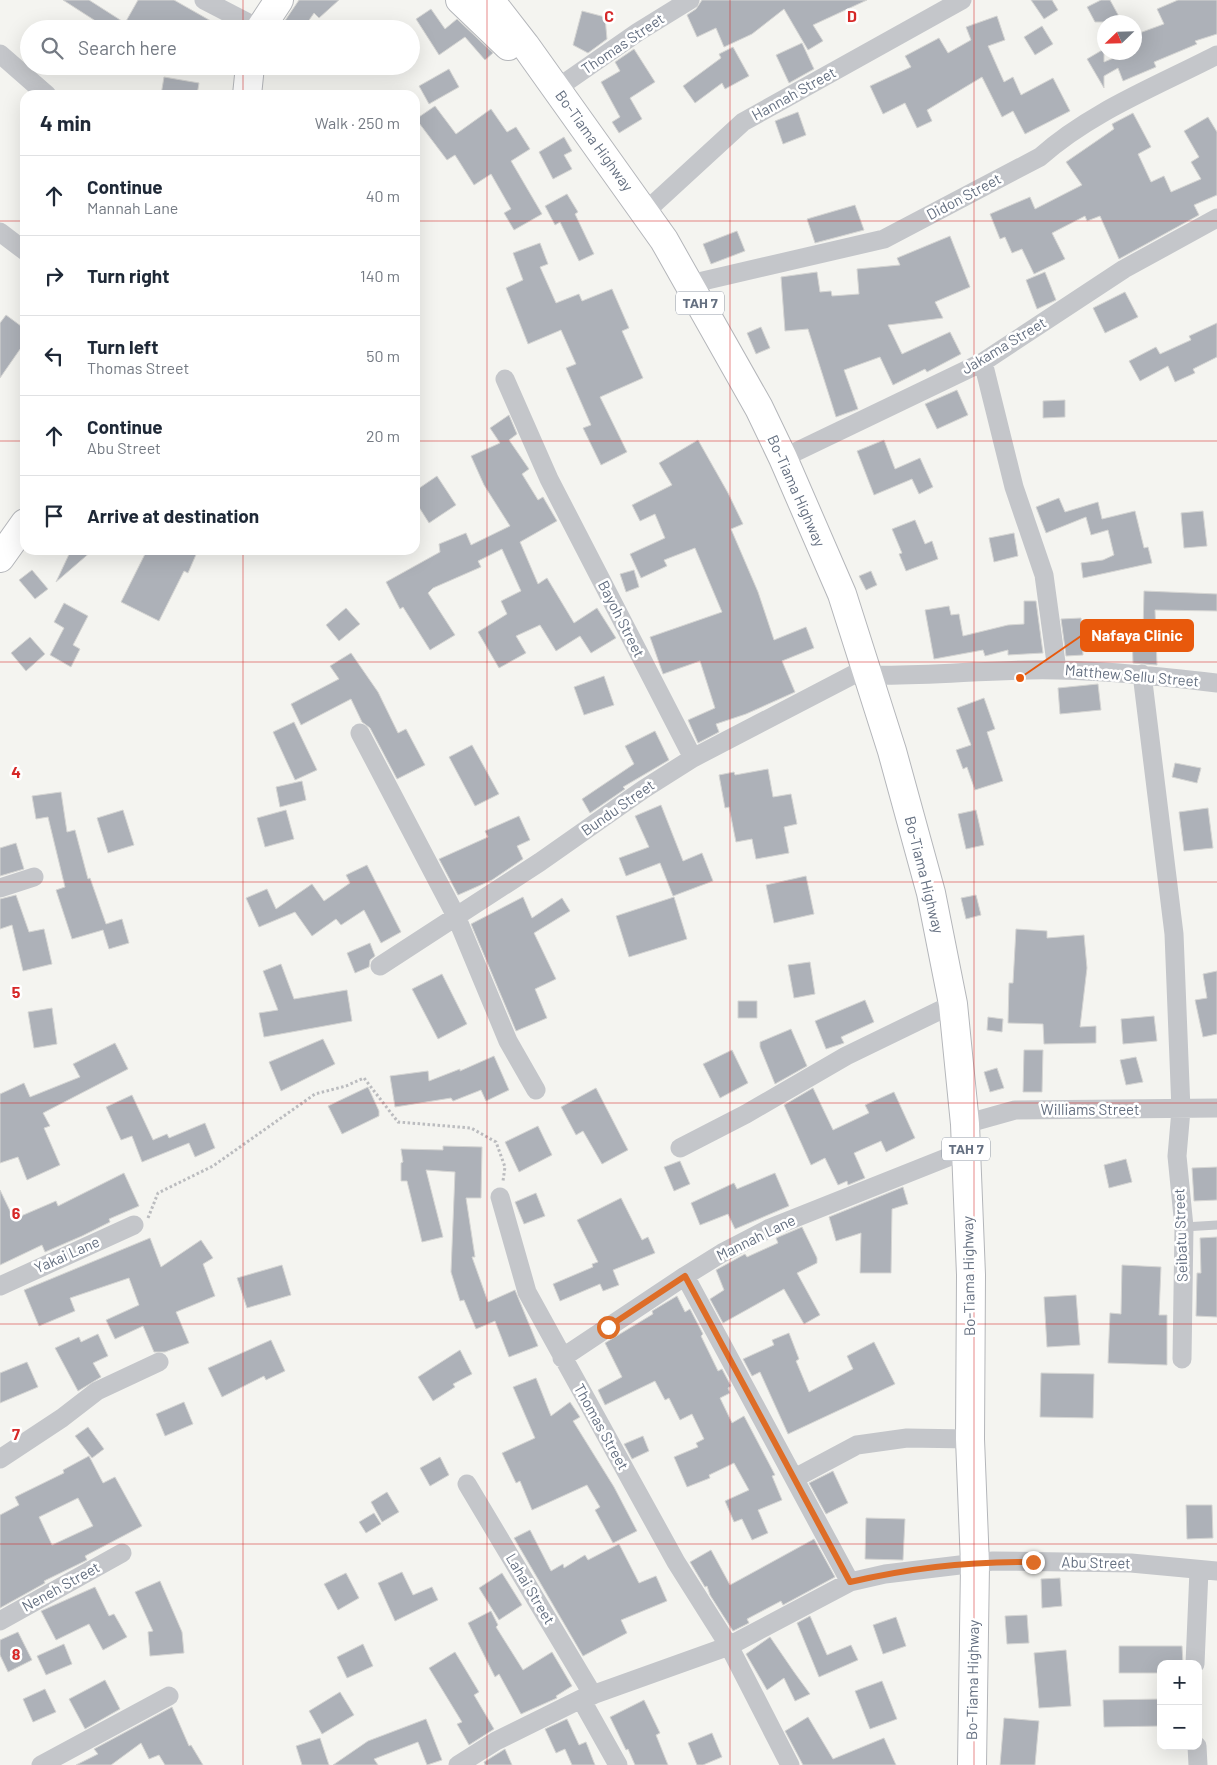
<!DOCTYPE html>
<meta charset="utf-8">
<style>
body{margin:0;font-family:Barlow,sans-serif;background:#f6f6f7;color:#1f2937}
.controls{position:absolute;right:15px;bottom:15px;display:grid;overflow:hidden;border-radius:10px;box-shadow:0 5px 20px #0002}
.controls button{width:45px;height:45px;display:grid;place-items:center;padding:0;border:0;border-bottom:1px solid #e0e1e3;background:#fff;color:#1f2937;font:25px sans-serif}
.compass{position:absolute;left:1097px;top:15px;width:45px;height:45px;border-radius:50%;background:#fff;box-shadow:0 5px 20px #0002;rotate:247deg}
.stop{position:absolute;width:15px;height:15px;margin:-11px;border:4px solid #de6d27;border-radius:50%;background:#fff}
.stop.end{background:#de6d27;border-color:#fff;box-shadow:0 1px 5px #0008}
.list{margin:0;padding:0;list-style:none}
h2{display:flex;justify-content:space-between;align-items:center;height:65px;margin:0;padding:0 20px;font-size:21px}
h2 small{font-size:16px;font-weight:400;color:#747a83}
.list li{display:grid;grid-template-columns:32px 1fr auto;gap:15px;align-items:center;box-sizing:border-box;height:80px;padding:0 20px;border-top:1px solid #e0e1e3}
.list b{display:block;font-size:19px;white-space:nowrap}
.list p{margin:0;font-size:16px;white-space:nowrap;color:#747a83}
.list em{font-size:16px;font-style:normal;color:#747a83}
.icon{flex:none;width:28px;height:28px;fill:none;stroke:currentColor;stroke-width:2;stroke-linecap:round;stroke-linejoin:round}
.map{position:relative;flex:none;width:1217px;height:1765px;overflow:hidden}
.search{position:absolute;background:#fff;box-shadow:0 5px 20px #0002;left:20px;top:20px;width:400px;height:55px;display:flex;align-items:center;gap:12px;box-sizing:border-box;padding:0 18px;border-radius:28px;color:#747a83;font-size:19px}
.panel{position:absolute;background:#fff;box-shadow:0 5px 20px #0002;left:20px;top:90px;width:400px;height:465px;border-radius:15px}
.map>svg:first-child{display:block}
</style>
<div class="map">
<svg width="1217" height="1765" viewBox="0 0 1217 1765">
<rect width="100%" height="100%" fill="#f4f4f0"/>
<path fill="#adb1b8" stroke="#d5d5d3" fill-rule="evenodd" d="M63 0H89L125 23 138 0H174L225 29H108Z
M299 0H339L319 18 314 13 303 29H294L284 22Z
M702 0H867L813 25 823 41 808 50 784 9 752 34 724 47 716 28 697 37 687 15 696 9Z
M1031 0H1052L1058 10 1044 19Z
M1101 0H1110L1122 22H1095L1087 7Z
M1178 0H1217V34L1195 41 1197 44 1154 62 1156 67 1123 81 1118 68 1104 76V88L1087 59 1104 49V62L1128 52H1134V35L1164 24 1157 9Z
M431 9 445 29 457 19 493 53 485 60 465 37 439 55 416 19Z
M582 11 605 17 607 39 588 53 573 45Z
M997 16 1005 40 988 46 1004 82 1013 77 1021 95 1053 78 1070 111 1025 134 1013 111 1002 117 982 77 927 110 932 121 917 128 905 103 883 114 870 86 911 67 905 56 939 38 948 53 971 40 966 27Z
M1042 26 1053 44 1035 55 1024 37Z
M802 43 814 69 789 83 776 55Z
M733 47 749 76 725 89 722 83 695 103 683 86 721 58 719 54Z
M634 49 655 82 630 98 642 119 619 133 612 122 620 117 601 82 620 71 615 62Z
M449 69 459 87 429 104 419 86Z
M164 77 199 83 197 95H161Z
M435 106 456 134 491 109 507 132 516 127 530 149 511 161 542 214 514 230 504 213 511 209 491 174 474 185 455 155 447 160 416 119Z
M798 112 806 135 783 144 775 121Z
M1133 113 1151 147 1138 154 1151 182 1164 176 1171 192 1201 179 1191 162 1199 157 1184 131 1208 117 1217 132V195L1194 205 1199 215 1119 259 1100 216 1087 221 1085 216 1052 233 1065 259 1034 274 1022 249 1012 253 1005 237 1000 239 990 214 1030 197 1035 209 1082 185 1066 162 1114 129 1112 124Z
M564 137 572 151 564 155 572 169 553 179 539 152Z
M567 194 578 212 575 214 594 254 579 261 560 222 555 225 545 206Z
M855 205 864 230 815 243 807 219Z
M737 231 745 251 711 264 703 244Z
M950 236 970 287 935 302 943 318 888 325 902 354 950 332 961 354 927 372 925 369 893 385 880 357 844 370 858 409 836 417 808 329 785 331 781 277 817 272 820 292 831 291 832 296 859 294 857 269 900 265 897 258Z
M540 243 548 264 540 267 556 303 579 294 582 301 612 289 629 328 622 331 643 378 600 397 627 452 601 465 583 428 591 425 566 368 576 364 561 330 528 344 506 288 523 280 513 253Z
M1045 272 1056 300 1037 309 1026 280Z
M1125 292 1138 317 1105 333 1093 308Z
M6 315 25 329V342L0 378V323Z
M1217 323V357L1193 369 1195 373 1175 382 1168 366 1140 381 1129 361 1156 347 1160 354 1191 340 1189 336Z
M761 327 770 348 756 354 747 333Z
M957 390 968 415 937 429 925 404Z
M1065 400V417L1043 418V401Z
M509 415 517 434 509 440 529 469 522 474 538 500 543 497 557 521 520 542 538 584 547 578 574 623 597 608 616 638 591 653 580 636 556 651 540 625 516 636 526 653 499 668 478 632 507 614 501 601 521 591 502 549 478 561 481 567 433 588 428 593 455 635 430 650 403 607 400 609 386 582 440 552 439 544 466 533 471 545 510 526 484 485 471 456 500 443 490 428Z
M698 440 728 493 743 524 731 529 758 592 774 640 806 627 814 648 782 661 795 692 746 714 716 724 719 732 698 743 688 720 715 708 700 661 663 674 650 637 722 612 695 548 664 560 667 566 641 578 630 554 665 538 655 514 640 521 632 505 672 485 659 463Z
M884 440 895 469 920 458 933 487 919 494 912 479 874 495 857 451Z
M437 476 456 505 429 523 415 501V491Z
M1059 498 1065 512 1098 502 1102 519 1135 511 1144 548 1148 547 1152 563 1083 578 1081 563 1103 560 1114 555 1108 530 1091 535 1086 517 1046 533 1036 507Z
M1203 511 1207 546 1184 548 1181 513Z
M915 520 925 544 932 541 938 559 906 571 899 554 902 553 892 529Z
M1014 533 1018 556 994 562 989 538Z
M71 550H93L56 582Z
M147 550H198L188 573 184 571 159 621 121 602Z
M32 570 48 589 35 599 19 580Z
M634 570 639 587 626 592 620 574Z
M871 571 877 585 866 590 859 576Z
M1144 591 1217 594V611L1155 610 1157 665 1133 663 1132 633H1143Z
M1024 601H1036L1043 653 1008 655V650L985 656 983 650 934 659 925 610 949 606 951 615 959 614 963 636 1008 625 1024 624Z
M64 603 88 616 73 645 80 649 71 667 50 655 64 628 54 622Z
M346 608 360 624 339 641 326 625Z
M1081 618 1083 655 1066 656 1061 619Z
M30 637 45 654 26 671 11 653Z
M351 653 378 692 398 733 406 729 425 765 397 779 370 728 362 722 351 699 301 725 291 704 339 679 330 666Z
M604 676 614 705 584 715 574 687Z
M1098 684 1101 710 1060 714 1058 688Z
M984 698 995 729 987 732 1003 781 975 790 967 767 963 769 956 750 971 745 957 708Z
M294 722 317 770 295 780 273 732Z
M655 731 669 760 623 787 625 789 590 813 582 799 634 764 625 746Z
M472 745 499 794 475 806 449 757Z
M1175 763 1201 768 1197 783 1172 777Z
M768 769 773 797 791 794 797 824 784 827 789 853 756 859 752 839 736 842 729 807 725 808 719 775 734 772 735 775Z
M302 781 306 800 280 807 276 787Z
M61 792 67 832 75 830 88 879 90 878 106 924 122 919 129 943 109 949 103 930 72 939 56 890 65 887 48 817 36 819 32 796Z
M661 805 683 861 702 853 713 881 673 896 660 863 626 876 619 858 649 847 635 816Z
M1208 808 1213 848 1184 851 1179 812Z
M123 810 134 845 108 853 97 818Z
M286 810 294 839 265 847 257 818Z
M976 810 984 845 966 849 958 814Z
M519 816 530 840 517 846 523 859 492 880 458 895 439 859 488 837 485 831Z
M16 843 24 869 0 876V848Z
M367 865 401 932 381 943 364 910 341 925 336 919 312 936 295 912 259 927 246 898 267 889 276 909 312 884 324 901 350 883 346 875Z
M806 876 814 914 774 923 766 885Z
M16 895 29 932 44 929 52 964 23 971 12 925 0 929V899Z
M976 895 981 915 966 919 961 898Z
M523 897 532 918 562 898 570 911 534 933 556 979 535 989 547 1018 516 1031 471 924Z
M674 897 687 939 629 957 616 916Z
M1016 929 1047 931V938L1084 935 1087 968 1080 1027 1096 1026V1043L1044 1044 1043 1024 1008 1023 1009 983H1013Z
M370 943 375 956 370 960 369 967 355 973 347 953Z
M810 962 815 994 794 998 788 965Z
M281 964 294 999 347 990 352 1021 264 1037 259 1013 278 1010 263 971Z
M1217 971V1034L1203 1037 1195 1000 1207 998 1203 974Z
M442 974 467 1024 438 1039 412 989Z
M865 1000 874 1022 841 1037 844 1043 826 1049 815 1021Z
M738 1001H757V1018H738Z
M52 1008 57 1044 34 1048 28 1012Z
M1154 1016 1157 1041 1123 1044 1121 1019Z
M988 1017 1003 1019 1002 1032 987 1030Z
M791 1029 807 1066 775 1084 760 1047V1042Z
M323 1039 335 1064 281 1091 269 1062Z
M115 1043 128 1069 43 1113 50 1126 44 1128 60 1165 27 1180 18 1157 0 1163V1094L24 1083 30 1097 80 1077 73 1064Z
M732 1050 748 1083 720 1098 703 1064Z
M1024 1050H1043L1042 1092H1023Z
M494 1056 509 1090 486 1101 481 1090 453 1101 451 1098 395 1107 390 1076 428 1071 429 1081 460 1069V1071Z
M1136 1057 1143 1082 1126 1085 1120 1060Z
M997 1068 1004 1088 990 1092 984 1072Z
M368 1087 379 1111V1116L342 1134 328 1106Z
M596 1088 628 1150 602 1164 583 1131 576 1135 561 1107Z
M813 1088 833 1130 869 1113 865 1105 894 1092 915 1138 886 1152 881 1141 854 1153 865 1178 848 1185 847 1181 838 1185 825 1158 811 1165 784 1105Z
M132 1095 153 1140 167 1134 169 1138 205 1123 215 1148 195 1157 189 1143 142 1162 132 1136 121 1140 106 1107Z
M538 1126 552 1155 519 1172 505 1142Z
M443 1146 482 1147 481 1198H466L475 1257H472L488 1302 515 1290 538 1346 509 1357 495 1321 476 1329 464 1300 460 1301 451 1272 455 1172 426 1170 443 1237 422 1242 407 1181H401V1163L403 1162 401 1149 443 1150Z
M1126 1159 1132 1182 1109 1188 1104 1165Z
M680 1161 690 1184 674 1191 664 1167Z
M1217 1167V1200L1194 1201 1192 1168Z
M124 1173 139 1206 109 1219 110 1222 82 1236 45 1252 42 1245 0 1265V1190L14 1219 56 1201 58 1206Z
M775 1173 789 1206 735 1229 728 1214 700 1225 691 1203 734 1183 737 1189Z
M903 1187 908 1204 892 1209 891 1273H860L861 1233 836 1241 829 1217Z
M536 1193 545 1216 524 1224 515 1202Z
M621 1198 642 1240 648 1237 655 1253 613 1270 619 1285 603 1291 600 1284 560 1301 553 1284 593 1267 592 1264 598 1262 577 1220Z
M802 1227 817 1258V1263L797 1273 820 1315 804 1324 784 1289 723 1323 710 1299 724 1290 716 1270 745 1254 747 1257 778 1243 776 1238Z
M1217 1237V1317L1196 1316 1197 1273H1201L1200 1238Z
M150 1238 161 1267 201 1240 213 1258 203 1264 215 1296 176 1312 189 1343 165 1352H154L143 1326 115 1339 106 1320 139 1305 129 1278 70 1298 75 1311 39 1326 24 1290Z
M282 1265 291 1295 247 1308 237 1278Z
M1122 1265 1161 1267 1159 1315H1167V1365L1108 1363 1110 1313 1121 1314Z
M1076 1295 1080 1345 1047 1347 1044 1297Z
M677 1296 685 1312 690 1309 703 1334 701 1336 718 1371 722 1369 731 1386 728 1388 730 1393 720 1398 732 1423 744 1416 775 1475 772 1476 782 1500 758 1510 768 1533 752 1540 742 1519 734 1522 725 1501 749 1490 734 1463 709 1475 710 1478 687 1487 674 1457 698 1447 696 1443 704 1439 692 1414 680 1420 669 1398 665 1400 655 1381 605 1405 598 1390 622 1377 605 1343 653 1314 652 1311Z
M789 1333 799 1359 796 1361 809 1392 853 1369 847 1356 874 1342 895 1384 788 1434 760 1372 752 1376 743 1359 774 1345 772 1340Z
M98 1334 108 1356 93 1363 101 1377 78 1391 55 1348 79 1337 81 1342Z
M271 1340 285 1371 266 1380 264 1376 222 1397 208 1368Z
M460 1350 472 1374 453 1384 455 1387 433 1401 418 1377Z
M27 1362 38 1387 0 1403V1373Z
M1041 1373 1094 1374 1093 1418 1040 1417Z
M536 1378 551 1416 570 1402 580 1417 573 1421 614 1487 637 1531 613 1543 595 1510 600 1507 587 1485 532 1510 520 1481 516 1483 502 1453 535 1438 513 1387Z
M184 1402 193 1424 165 1436 156 1414Z
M88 1427 104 1449 92 1458 75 1436Z
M643 1436 649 1451 632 1459 624 1444Z
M89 1456 103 1483 115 1477 142 1526 85 1556 87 1560 44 1581 45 1583 0 1608V1515L19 1505 15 1497 64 1473 63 1470ZM78 1498 93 1526 52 1545 39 1517Z
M440 1457 449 1475 430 1486 420 1468Z
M833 1471 848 1503 826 1514 809 1483Z
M387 1492 399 1512 382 1522 371 1502Z
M1186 1505H1212L1213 1538 1187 1539Z
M374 1513 381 1524 366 1533 359 1522Z
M866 1518 905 1519 903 1560 865 1559Z
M530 1530 551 1571 563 1564 564 1568 585 1555 588 1560 619 1544 639 1583 656 1576 667 1601 621 1620 627 1633 583 1656 514 1538Z
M814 1539 835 1577 783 1605 781 1601 747 1619 749 1623 733 1631 710 1595 707 1586 705 1587 690 1562 711 1550 730 1585Z
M402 1572 413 1595 432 1587 438 1600 395 1621 378 1583Z
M346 1573 359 1598 338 1610 324 1584Z
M502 1573 522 1605 499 1620 479 1588Z
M1060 1578 1062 1606 1042 1608 1041 1579Z
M160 1581 182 1632 184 1653 150 1656 148 1632 153 1631 135 1592Z
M95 1587 109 1616 114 1614 127 1637 103 1650 89 1624 56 1640 41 1611Z
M491 1611 498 1625 496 1627 523 1670 552 1652 572 1686 556 1696 557 1698 521 1714 499 1674 495 1677 468 1623Z
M1027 1615 1029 1643 1007 1644 1005 1616Z
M810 1616 827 1655 851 1645 858 1660 819 1677 797 1623Z
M896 1617 906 1646 883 1654 873 1625Z
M18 1632 32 1660 8 1672 0 1655V1640Z
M770 1637 794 1672 810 1694 795 1701 784 1678 767 1690 746 1654Z
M64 1644 72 1664 46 1675 37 1656Z
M363 1644 373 1666 347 1678 337 1657Z
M1119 1646H1182L1183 1664H1161V1673H1119Z
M1066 1650 1071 1706 1039 1708 1034 1653Z
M455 1652 479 1692 474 1695 494 1729 469 1745 457 1724 462 1722 429 1668Z
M105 1680 120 1709 85 1729 69 1699Z
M882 1681 897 1719 870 1729 855 1691Z
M45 1689 56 1712 33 1722 23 1699Z
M340 1692 354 1715 322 1734 309 1711Z
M1161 1699V1726L1104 1727 1103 1700Z
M644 1700 660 1733 656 1735 668 1765H635L628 1749 626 1750 610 1717Z
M172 1707 189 1746 191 1745 203 1765H165L159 1755 149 1759 141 1743 111 1765H76L98 1754 94 1749Z
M808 1717 833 1759 884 1738 896 1765H803L785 1731Z
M1004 1718 1039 1721 1035 1765H1000Z
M426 1719 442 1760 427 1765 418 1742 374 1759 378 1765H333L368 1741Z
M567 1719 579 1745 586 1742 595 1765H572L565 1749 556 1753 545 1729Z
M712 1733 722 1757 703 1765H697L688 1743Z
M320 1738 329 1765H302L296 1746Z
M505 1749 512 1765H485L484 1762Z"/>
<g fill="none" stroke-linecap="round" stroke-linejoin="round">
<defs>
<path id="primary" d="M260 29 279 0
M247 95 250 66
M0 558 25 523"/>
<path id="trunk" d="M460 0 508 46
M490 0 525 45 664 240 759 408 783 458 842 594 892 751 931 893 953 1004 965 1124 971 1275 970 1439 975 1565 972 1765"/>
</defs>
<use href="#primary" stroke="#b5b7bb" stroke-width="30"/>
<use href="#trunk" stroke="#b4b6ba" stroke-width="30"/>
<path stroke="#bbbcbf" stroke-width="3" stroke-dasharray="2.5 2.5" stroke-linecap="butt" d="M148 1218 158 1193 213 1166 315 1094 346 1086 364 1078 398 1122 471 1128 496 1142 505 1167 503 1181"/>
<path stroke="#c4c6ca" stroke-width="9" d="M1184 1227 1217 1225"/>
<path stroke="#c4c6ca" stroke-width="19" d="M204 0 260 29
M0 54 47 95
M556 89 638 32 690 0
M645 212 743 122 962 0
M0 232 25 251
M690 284 884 239 1040 157C1090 112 1157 86 1217 55
M983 362 1014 487 1044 575 1057 670
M505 379 549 479 693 758
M783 458 983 362 1124 269 1217 218
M1142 674 1174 934 1181 1110 1177 1156 1184 1227 1182 1359
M868 675C931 677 995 668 1058 670 1111 671 1164 677 1217 683
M360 733 456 916 508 1041 536 1090
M0 888 34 877
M380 966 540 862 644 789 693 758 866 668
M965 1124 1015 1110 1217 1108
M680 1148 746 1114 846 1056 953 1004
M500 1197 527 1292 676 1562 729 1646 790 1765
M685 1276 850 1582
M0 1286 134 1225
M562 1358 685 1276 722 1253 770 1228 966 1150
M0 1459 62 1418 97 1391 159 1362
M795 1478 857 1445 907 1438 970 1439
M467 1484 593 1695
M0 1621 122 1553
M1195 1664 1199 1570
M581 1699 618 1765
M1197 1746 1198 1765
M41 1765 169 1696
M458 1765 496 1741 581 1699 729 1646 850 1582 885 1574 993 1561 1131 1563 1217 1571"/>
<use href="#primary" stroke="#fff" stroke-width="28"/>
<use href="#trunk" stroke="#fff" stroke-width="28"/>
</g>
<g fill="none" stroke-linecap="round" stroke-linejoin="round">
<path stroke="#de6d27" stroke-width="6" d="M608 1327 685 1276 850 1582C909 1568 972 1561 1033 1562"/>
</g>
<path fill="none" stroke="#d62828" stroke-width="1" stroke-opacity="0.55" d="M243 0V29M487 0V1765M730 0V1765M974 0V1765M243 66V95M0 221H25M415 221H1217M0 441H25M415 441H1217M243 550V1765M0 662H1217M0 882H1217M0 1103H1217M0 1324H1217M0 1544H1217"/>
<g text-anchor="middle" stroke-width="5" stroke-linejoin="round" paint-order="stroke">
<g fill="#fff" stroke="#929aa6" stroke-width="1">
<rect x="676" y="291.5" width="48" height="23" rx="4"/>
<rect x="942" y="1137.5" width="48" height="23" rx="4"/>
</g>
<g font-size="14" font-weight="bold" fill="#646f80">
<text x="700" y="308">TAH 7</text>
<text x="966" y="1154">TAH 7</text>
</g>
<g font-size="15" fill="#646f80" stroke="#fff">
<text transform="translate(623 44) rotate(-34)" y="5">Thomas Street</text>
<text transform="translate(794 94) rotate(-29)" y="5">Hannah Street</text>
<text transform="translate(594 141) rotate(54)" y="5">Bo-Tiama Highway</text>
<text transform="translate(964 197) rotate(-28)" y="5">Didon Street</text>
<text transform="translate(1004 346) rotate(-31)" y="5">Jakama Street</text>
<text transform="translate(796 491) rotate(66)" y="5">Bo-Tiama Highway</text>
<text transform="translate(621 619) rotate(63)" y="5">Bayoh Street</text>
<text transform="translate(1132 676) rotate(5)" y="5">Matthew Sellu Street</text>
<text transform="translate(618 808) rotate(-35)" y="5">Bundu Street</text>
<text transform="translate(924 875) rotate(76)" y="5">Bo-Tiama Highway</text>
<text x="1090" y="1115">Williams Street</text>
<text transform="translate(1181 1235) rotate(-92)" y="5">Seibatu Street</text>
<text transform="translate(756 1238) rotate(-26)" y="5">Mannah Lane</text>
<text transform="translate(67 1255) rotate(-24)" y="5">Yakai Lane</text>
<text transform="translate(969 1276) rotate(-91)" y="5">Bo-Tiama Highway</text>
<text transform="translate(601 1427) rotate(61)" y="5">Thomas Street</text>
<text transform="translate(1096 1563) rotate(1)" y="5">Abu Street</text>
<text transform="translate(61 1587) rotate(-29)" y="5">Neneh Street</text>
<text transform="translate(530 1589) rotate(59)" y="5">Lahai Street</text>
<text transform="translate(973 1680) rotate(-89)" y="5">Bo-Tiama Highway</text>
</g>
</g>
<g font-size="16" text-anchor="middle" font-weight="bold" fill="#d62828" stroke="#fff" stroke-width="5" stroke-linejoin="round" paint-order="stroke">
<text x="609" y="22">C</text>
<text x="852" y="22">D</text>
<text x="16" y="778">4</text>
<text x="16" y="998">5</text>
<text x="16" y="1219">6</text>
<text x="16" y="1440">7</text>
<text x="16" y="1660">8</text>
</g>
<path fill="none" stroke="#e8590c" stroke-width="2" d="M1020 678L1081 636"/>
<circle fill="#e8590c" stroke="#fff" stroke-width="2" cx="1020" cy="678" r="5"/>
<rect fill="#e8590c" stroke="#e8590c" stroke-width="2" x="1081" y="620" width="112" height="31" rx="5"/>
<g font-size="16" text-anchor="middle" font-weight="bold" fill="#fff">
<text x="1137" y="641">Nafaya Clinic</text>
</g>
</svg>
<div class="controls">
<button>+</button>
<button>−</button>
</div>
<svg class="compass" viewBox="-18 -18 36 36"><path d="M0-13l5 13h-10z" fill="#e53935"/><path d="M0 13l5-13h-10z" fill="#747a83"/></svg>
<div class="stop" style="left:608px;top:1327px"></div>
<div class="stop end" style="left:1033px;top:1562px"></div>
<div class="search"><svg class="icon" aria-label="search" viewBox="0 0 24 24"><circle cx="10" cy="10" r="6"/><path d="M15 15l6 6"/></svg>Search here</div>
<section class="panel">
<h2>4 min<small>Walk · 250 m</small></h2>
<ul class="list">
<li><svg class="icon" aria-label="ahead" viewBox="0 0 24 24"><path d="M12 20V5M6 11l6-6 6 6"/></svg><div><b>Continue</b><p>Mannah Lane</p></div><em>40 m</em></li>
<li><svg class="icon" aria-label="right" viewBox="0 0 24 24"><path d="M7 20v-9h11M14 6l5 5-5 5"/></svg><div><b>Turn right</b></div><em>140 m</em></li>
<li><svg class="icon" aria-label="left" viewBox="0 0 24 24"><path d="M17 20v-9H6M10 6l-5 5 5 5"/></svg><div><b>Turn left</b><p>Thomas Street</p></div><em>50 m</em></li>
<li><svg class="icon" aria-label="ahead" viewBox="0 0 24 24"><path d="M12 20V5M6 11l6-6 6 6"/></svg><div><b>Continue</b><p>Abu Street</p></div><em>20 m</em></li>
<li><svg class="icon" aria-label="arrive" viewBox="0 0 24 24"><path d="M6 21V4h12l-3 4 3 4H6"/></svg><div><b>Arrive at destination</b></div></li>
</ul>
</section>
</div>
